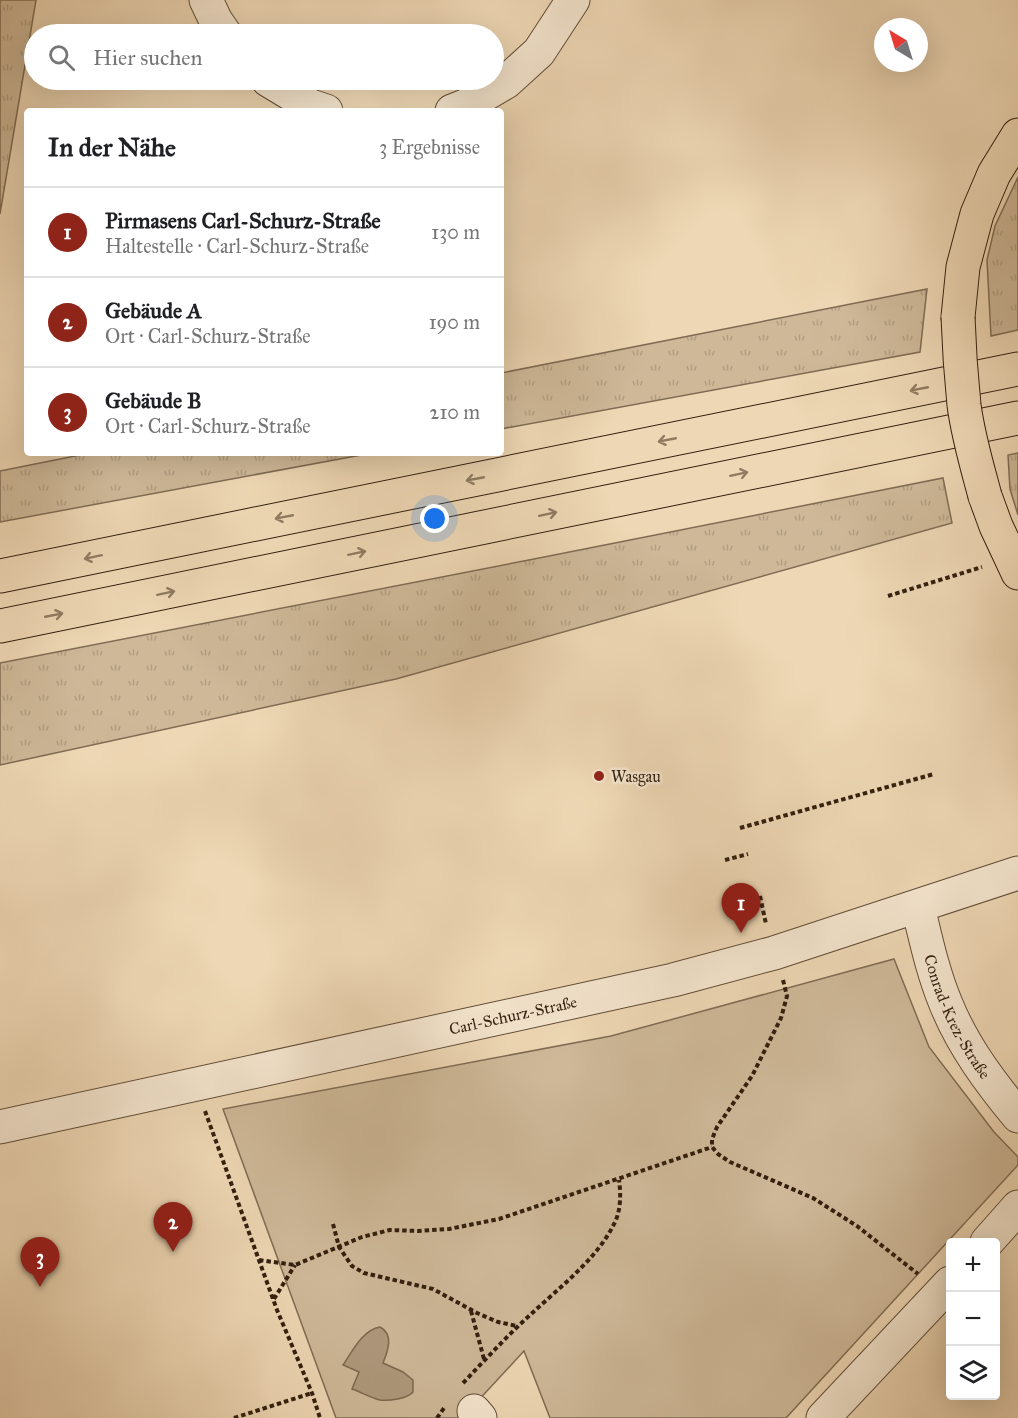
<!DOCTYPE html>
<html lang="de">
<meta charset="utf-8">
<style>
body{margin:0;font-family:"IM FELL Great Primer",serif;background:#f2f2f2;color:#202124}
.controls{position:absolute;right:18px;bottom:18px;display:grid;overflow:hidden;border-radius:6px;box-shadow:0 6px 24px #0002}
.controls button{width:54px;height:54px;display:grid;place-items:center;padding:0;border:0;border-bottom:2px solid #e0e0e0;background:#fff;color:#202124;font:30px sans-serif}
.compass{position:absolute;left:874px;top:18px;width:54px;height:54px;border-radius:50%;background:#fff;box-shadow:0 6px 24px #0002;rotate:322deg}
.you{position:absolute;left:435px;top:519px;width:21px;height:21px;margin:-15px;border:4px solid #fff;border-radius:50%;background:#1a73e8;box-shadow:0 0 0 9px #1a73e833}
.badge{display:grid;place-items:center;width:39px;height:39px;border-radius:50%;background:#8f2418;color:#fff;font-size:20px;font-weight:700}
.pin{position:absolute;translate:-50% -50px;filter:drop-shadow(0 2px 3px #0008)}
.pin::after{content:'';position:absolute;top:32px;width:21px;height:18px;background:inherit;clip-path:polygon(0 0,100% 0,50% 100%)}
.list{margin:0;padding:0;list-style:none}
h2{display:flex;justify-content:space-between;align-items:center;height:78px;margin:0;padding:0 24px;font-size:26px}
h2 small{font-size:20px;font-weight:400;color:#757577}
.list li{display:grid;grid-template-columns:39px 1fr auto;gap:18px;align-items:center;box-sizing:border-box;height:90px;padding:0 24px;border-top:2px solid #e0e0e0}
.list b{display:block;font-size:22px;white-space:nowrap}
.list p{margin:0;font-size:20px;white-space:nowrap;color:#757577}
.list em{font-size:20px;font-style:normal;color:#757577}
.icon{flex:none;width:33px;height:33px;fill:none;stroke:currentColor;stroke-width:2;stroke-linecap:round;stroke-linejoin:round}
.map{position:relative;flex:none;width:1018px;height:1418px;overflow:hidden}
.search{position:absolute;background:#fff;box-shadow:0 6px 24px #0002;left:24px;top:24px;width:480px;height:66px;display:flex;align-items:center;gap:15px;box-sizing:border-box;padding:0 21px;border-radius:33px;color:#757577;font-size:22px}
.panel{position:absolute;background:#fff;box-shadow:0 6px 24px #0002;left:24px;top:108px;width:480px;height:348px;border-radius:6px}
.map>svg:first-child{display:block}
</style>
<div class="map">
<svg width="1018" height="1418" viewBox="0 0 1018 1418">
<defs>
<pattern id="grass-tufts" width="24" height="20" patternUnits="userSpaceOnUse" patternTransform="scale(1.5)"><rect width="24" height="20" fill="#ceb898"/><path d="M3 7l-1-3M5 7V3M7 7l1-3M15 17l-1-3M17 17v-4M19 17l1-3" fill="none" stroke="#b19e82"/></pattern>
</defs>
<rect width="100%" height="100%" fill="#eed7b4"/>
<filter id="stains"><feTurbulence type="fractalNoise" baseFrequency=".00333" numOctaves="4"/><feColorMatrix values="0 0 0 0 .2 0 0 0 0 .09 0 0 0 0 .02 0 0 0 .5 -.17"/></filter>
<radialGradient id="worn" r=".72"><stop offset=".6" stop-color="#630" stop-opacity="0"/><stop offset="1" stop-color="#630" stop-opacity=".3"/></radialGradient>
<path fill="url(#grass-tufts)" stroke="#806c54" stroke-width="1.5" d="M0 0H36L0 214Z
M1018 177V330L991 336 987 260 995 226Z
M927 289 920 352 501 429V373Z
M90 453H372L0 522V471Z
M1018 453V515L1010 489 1008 455Z
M943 478 952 523 396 679 0 765V663L534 559Z"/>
<path fill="#ceb898" stroke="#806c54" stroke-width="1.5" d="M894 959 929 1047 994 1132 1018 1157V1165L786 1418H550L524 1351 462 1418H336L223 1109 611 1036Z"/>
<path fill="#ae987c" stroke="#7d6850" stroke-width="1.5" d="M380 1327C394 1334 388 1351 383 1363L403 1372 413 1380V1392C407 1399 389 1401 380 1400 371 1398 361 1392 352 1389L359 1372 343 1365C352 1352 362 1330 380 1327Z"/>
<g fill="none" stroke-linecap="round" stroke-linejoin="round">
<defs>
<g id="minor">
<path d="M206 0 216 21 225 34"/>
<path d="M268 80 311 106 326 111"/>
<path d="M452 111 467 105 506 82 539 52 573 0"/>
<path id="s1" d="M918 907C926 940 933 973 946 1004 963 1046 990 1082 1018 1116"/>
<path id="s2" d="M0 1127 673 980 774 953 1018 873"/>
<path d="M987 1242 1018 1207"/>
<path d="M474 1411 480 1418"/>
<path d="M823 1418 950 1283"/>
</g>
<path id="major" d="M958 317 963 267 977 214 994 174 1018 135
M985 496 996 526 1018 573"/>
<path id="highway" d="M0 576 1018 369
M0 626 1018 418"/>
</defs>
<use href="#minor" stroke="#624d38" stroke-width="35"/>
<use href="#major" stroke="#331f0f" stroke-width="35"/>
<use href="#highway" stroke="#331f0f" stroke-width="35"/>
<path stroke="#331f0f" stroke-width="4" stroke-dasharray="4.5 3" stroke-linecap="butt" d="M888 596 982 567
M740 828 934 774
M725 860 748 854
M760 896 766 924
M783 980 787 996 781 1018 752 1076 717 1127 712 1139V1147L718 1154 730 1162 813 1198 857 1226 918 1274
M205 1111 277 1310 312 1393 320 1418
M333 1224 339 1247 352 1266 364 1273 433 1289 477 1313 498 1322 517 1326
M259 1260 295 1265 362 1237 390 1230 418 1231 449 1229 499 1219 712 1147
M274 1299 295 1265
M471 1311 484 1359
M463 1383C485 1360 507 1336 530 1315 559 1288 597 1259 614 1224 621 1211 621 1194 619 1180
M234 1418 312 1393
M437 1418 444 1408"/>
<use href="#minor" stroke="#f4e5ce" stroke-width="33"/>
<use href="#major" stroke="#eed7b4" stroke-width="33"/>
<use href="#highway" stroke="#eed7b4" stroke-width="33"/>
<defs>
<path id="major-bridge" d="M958 317C959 347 961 376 964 405 968 436 977 466 985 496"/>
</defs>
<use href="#major-bridge" stroke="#331f0f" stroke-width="35" stroke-linecap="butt"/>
<use href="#major-bridge" stroke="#eed7b4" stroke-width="33"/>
</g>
<defs><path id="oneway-shaft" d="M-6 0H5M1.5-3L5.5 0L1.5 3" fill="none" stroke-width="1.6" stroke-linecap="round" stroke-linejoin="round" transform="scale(1.5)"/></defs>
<g stroke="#907b62">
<use href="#oneway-shaft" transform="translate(919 389) rotate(169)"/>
<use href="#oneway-shaft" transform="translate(667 440) rotate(169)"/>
<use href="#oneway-shaft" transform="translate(739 474) rotate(-12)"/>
<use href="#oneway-shaft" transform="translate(475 479) rotate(169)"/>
<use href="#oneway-shaft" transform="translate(548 514) rotate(-12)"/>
<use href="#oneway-shaft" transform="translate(284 517) rotate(169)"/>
<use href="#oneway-shaft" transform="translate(357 553) rotate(-12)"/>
<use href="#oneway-shaft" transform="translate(93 557) rotate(168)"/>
<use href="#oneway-shaft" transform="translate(166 593) rotate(-12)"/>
<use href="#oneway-shaft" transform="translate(54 615) rotate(-11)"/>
</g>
<circle fill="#8f2418" stroke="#f4e5ce" stroke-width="2" cx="599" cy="776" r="6"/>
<g text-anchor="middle" stroke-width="5" stroke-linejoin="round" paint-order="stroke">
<g font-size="16" fill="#331f0f" stroke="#f4e5ce" text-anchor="start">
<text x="611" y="782">Wasgau</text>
</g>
<g font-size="16" fill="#331f0f" stroke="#f4e5ce">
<text dy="6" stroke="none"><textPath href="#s2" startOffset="525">Carl-Schurz-Straße</textPath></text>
<text dy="6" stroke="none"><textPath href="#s1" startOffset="117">Conrad-Krez-Straße</textPath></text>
</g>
</g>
<rect width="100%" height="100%" filter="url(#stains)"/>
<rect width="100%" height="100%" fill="url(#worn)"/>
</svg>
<div class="controls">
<button>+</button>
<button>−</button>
<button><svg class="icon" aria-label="layers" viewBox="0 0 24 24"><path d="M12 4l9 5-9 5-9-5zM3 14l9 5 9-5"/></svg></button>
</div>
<svg class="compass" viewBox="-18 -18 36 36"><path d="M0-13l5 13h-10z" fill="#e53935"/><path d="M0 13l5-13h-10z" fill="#757577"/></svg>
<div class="you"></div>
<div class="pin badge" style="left:741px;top:933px">1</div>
<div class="pin badge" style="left:173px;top:1252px">2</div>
<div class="pin badge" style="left:40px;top:1287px">3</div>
<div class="search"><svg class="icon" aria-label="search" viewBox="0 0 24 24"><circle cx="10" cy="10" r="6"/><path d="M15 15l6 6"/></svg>Hier suchen</div>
<section class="panel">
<h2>In der Nähe<small>3 Ergebnisse</small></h2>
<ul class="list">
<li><span class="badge">1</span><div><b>Pirmasens Carl-Schurz-Straße</b><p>Haltestelle · Carl-Schurz-Straße</p></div><em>130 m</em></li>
<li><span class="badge">2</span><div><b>Gebäude A</b><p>Ort · Carl-Schurz-Straße</p></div><em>190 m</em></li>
<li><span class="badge">3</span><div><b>Gebäude B</b><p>Ort · Carl-Schurz-Straße</p></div><em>210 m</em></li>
</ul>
</section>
</div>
